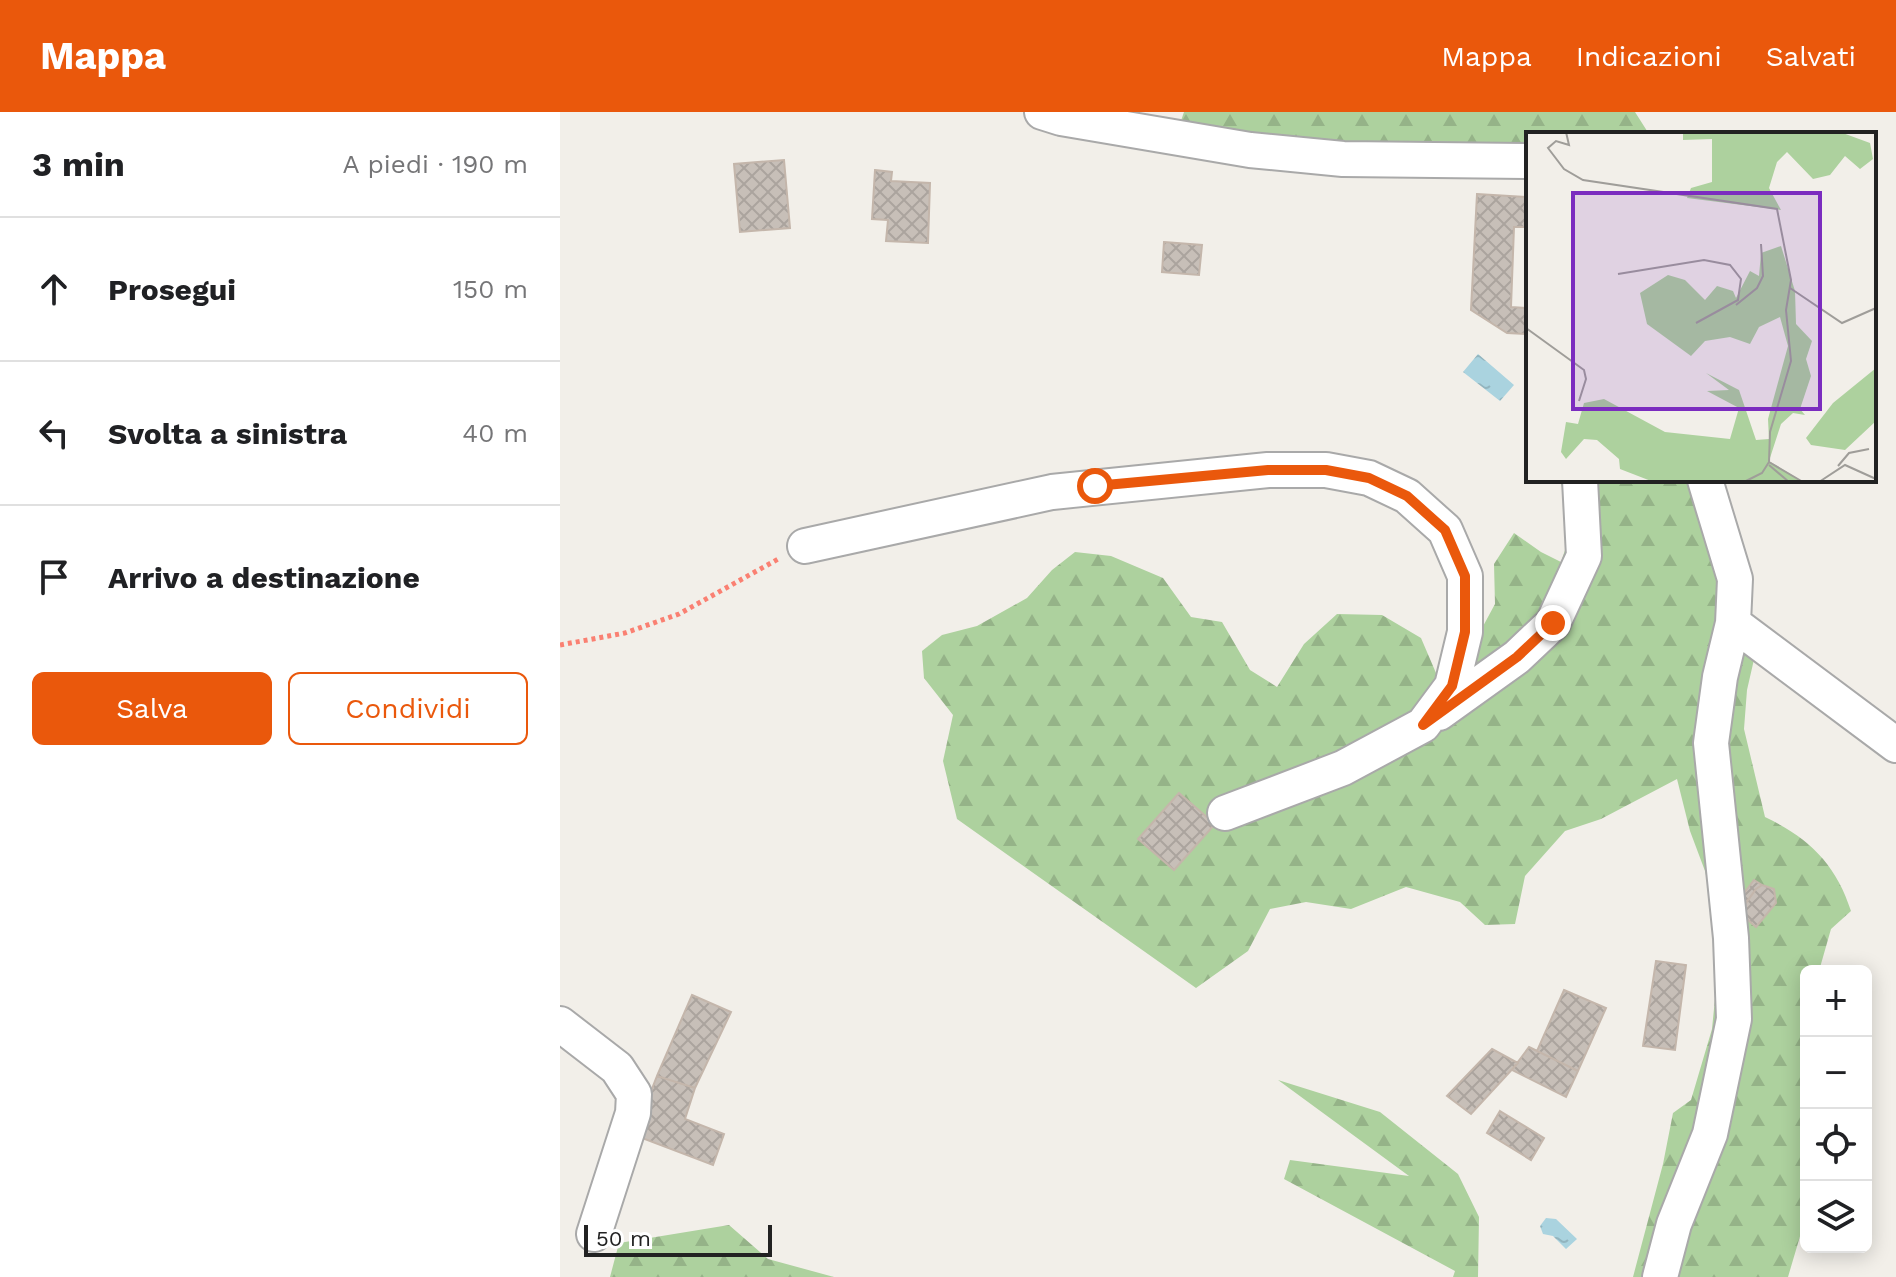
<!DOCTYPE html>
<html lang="it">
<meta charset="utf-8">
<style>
body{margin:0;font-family:"Work Sans",sans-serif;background:#f6f6f6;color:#202124}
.controls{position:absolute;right:24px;bottom:24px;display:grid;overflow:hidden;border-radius:12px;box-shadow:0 4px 20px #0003}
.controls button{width:72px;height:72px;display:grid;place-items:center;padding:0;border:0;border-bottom:2px solid #e0e0e0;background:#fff;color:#202124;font:40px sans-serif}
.scale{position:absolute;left:24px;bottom:20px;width:188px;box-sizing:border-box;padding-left:8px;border:4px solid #222;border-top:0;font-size:22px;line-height:28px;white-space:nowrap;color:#222;-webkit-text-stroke:6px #fff;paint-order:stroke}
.stop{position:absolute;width:24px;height:24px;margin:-18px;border:6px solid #ea580c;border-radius:50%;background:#fff}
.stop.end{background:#ea580c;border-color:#fff;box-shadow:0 2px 8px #0008}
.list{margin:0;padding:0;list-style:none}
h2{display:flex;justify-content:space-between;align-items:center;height:104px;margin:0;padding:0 32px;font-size:34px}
h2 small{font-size:26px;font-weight:400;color:#757577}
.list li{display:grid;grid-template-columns:52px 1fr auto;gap:24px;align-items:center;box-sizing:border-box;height:144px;padding:0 32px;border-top:2px solid #e0e0e0}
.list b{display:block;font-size:30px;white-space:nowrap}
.list em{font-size:26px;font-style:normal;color:#757577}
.actions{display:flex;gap:16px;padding:24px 32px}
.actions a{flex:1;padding:18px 0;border:2px solid #ea580c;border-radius:12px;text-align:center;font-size:28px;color:#ea580c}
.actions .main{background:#ea580c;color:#fff}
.icon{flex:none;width:44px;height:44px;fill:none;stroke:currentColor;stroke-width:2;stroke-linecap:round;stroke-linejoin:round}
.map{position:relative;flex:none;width:1336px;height:1165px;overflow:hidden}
header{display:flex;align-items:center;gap:48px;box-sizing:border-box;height:112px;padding:0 40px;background:#ea580c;color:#fff}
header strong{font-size:38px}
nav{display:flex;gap:44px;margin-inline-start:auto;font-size:28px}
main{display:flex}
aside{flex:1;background:#fff}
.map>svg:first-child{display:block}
</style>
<header>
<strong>Mappa</strong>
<nav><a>Mappa</a><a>Indicazioni</a><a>Salvati</a></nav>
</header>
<main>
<aside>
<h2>3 min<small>A piedi · 190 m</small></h2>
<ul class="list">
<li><svg class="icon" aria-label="ahead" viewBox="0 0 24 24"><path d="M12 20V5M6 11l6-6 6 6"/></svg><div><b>Prosegui</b></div><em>150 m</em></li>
<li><svg class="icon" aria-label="left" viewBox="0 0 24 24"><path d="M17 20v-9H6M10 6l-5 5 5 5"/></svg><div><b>Svolta a sinistra</b></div><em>40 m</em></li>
<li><svg class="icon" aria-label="arrive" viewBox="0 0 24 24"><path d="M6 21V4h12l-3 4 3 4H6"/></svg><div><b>Arrivo a destinazione</b></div></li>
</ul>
<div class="actions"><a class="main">Salva</a><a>Condividi</a></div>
</aside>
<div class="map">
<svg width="1336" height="1165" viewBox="0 0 1336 1165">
<defs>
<pattern id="forest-firs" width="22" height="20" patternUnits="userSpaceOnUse" patternTransform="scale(2)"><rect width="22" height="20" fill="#add19e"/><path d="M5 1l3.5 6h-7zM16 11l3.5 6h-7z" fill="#95b388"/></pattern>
<pattern id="water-ripples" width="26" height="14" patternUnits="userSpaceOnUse" patternTransform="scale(2)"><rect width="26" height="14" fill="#aad3df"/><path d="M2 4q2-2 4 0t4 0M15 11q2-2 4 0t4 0" fill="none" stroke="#92b5bf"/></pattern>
<pattern id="building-cross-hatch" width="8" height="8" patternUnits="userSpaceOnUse" patternTransform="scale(2)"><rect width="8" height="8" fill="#c7bfb8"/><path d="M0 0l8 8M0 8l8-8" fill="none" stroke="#aba49e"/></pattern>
</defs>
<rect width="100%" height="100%" fill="#f2efe9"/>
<path fill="url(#forest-firs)" d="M624 0H1075L1089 22H968V49L615 26Z
M1000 368H1145L1198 530 1187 578 1184 617 1205 705C1249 726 1276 752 1291 799L1271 817 1259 859H1246V1104L1228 1165H1073L1103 1052 1113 1001 1131 988 1152 917 1161 826 1145 759 1130 719 1117 667 1041 707 1005 719 965 764 955 812 925 813 900 790 846 775 791 797 746 790 710 797 688 839 636 876 397 707 383 649 393 603 364 566 362 539 382 523 417 514 467 486 492 458 515 440 551 444 603 466 631 505 662 510 690 558 717 575 744 532 777 502 822 503 861 526 879 568 907 544 935 492 934 452 954 421 981 440 1001 450 1013 414Z
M718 968 820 1000 898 1062 919 1105 918 1165H893L895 1159 724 1067 730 1048 849 1064Z
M169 1113 208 1147 274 1165H50L59 1131Z"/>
<path fill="url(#water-ripples)" d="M918 242 954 273 940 289 903 260Z
M986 1106 996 1107 1017 1127 1006 1137 993 1124 983 1122 980 1114Z"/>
<path fill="url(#building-cross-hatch)" stroke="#c4b6ab" stroke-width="2" d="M224 48 230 116 180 120 174 52Z
M315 58 332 60 331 69 370 71 368 131 326 129 328 108 312 107Z
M917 82 968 85V115H954L951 195 968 196V222L947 221 911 198Z
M604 130 642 133 639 163 602 160Z
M619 681 655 712 614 758 578 727Z
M1194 768 1202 773 1196 777 1184 794 1178 789Z
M1202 773 1214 777 1216 791 1196 815 1179 800 1196 777Z
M1096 849 1126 853 1115 938 1083 934Z
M1004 878 1046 896 1018 959 977 939Z
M132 883 171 900 135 976 97 964Z
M969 935 1018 959 1006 985 952 958Z
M932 937 958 951 911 1002 887 984Z
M97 964 135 976 125 1007 164 1022 153 1053 74 1023Z
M940 999 984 1026 971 1048 927 1021Z"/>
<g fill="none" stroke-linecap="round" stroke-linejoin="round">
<defs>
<path id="minor" d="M482 0 501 6 690 38 783 47 968 49
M245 434 492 380 708 358H766L809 366 847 384 885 418 905 464V520L892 574 863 613 783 656 665 701
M1173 511 1336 633
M879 601 957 545 993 511 1024 444 1020 368
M0 912 57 956 74 982 73 1001 34 1122
M1100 1165 1114 1112 1150 1022 1174 907 1171 826 1151 631 1160 565 1173 511 1175 467 1145 368"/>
</defs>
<use href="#minor" stroke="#a9a9a9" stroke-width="38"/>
<path stroke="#fa8072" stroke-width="5" stroke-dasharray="4 4" stroke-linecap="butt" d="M0 533 65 521 119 502 220 446"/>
<use href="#minor" stroke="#fff" stroke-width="34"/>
</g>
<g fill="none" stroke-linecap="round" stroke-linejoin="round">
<path stroke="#ea580c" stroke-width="10" d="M535 374 708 358H766L809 366 847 384 885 418 905 464V520L892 574 863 613 957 545 993 511"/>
</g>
<g transform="translate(966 20)">
<rect width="350" height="350" fill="#f2efe9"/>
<path d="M157 0H314L344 11 347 27 334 37 319 24 304 43 287 47 261 20 251 30 243 56 255 78 161 66 165 56 186 50V7L157 8ZM255 114 269 159 270 192 286 209 280 227 285 244 274 277 279 283 267 281 255 292 243 329 277 350 125 349 94 337 93 327 71 308 58 307 40 327 35 320 40 290 52 292 58 271 78 267 139 300 204 307 213 276 181 259 203 258 180 241 213 258 230 308 243 307 242 287 262 214 254 185 233 195 224 212 204 205 179 209 165 224 121 192 114 161 142 143 159 148 179 168 191 154 207 159 210 166 224 139 233 144 235 121ZM350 236V289L319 318 285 313 280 306 307 271Z" fill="#add19e"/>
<path fill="none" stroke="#9f9d99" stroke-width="2" d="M40 0 43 13 30 9 22 16 38 37 57 48 251 77 265 148 260 178 265 229 244 300 243 330 277 350M92 142 178 128 204 133 215 147 212 168 170 191M264 156 316 191 350 176M210 173 231 156 237 144 235 112M0 196 58 238 60 247 53 269M243 333 263 350M312 334 323 321 343 317M218 350 236 341 243 330M293 350 319 333 350 347"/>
<path fill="#7b2cbf" fill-opacity="0.15" stroke="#7b2cbf" stroke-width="4" d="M47 61H294V277H47Z"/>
<rect width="350" height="350" fill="none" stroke="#222" stroke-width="4"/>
</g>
</svg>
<div class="controls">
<button>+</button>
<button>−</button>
<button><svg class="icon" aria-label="locate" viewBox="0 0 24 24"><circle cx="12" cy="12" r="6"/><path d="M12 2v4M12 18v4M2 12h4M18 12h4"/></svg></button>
<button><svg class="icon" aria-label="layers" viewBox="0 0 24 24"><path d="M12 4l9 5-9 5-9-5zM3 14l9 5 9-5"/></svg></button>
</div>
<div class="scale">50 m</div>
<div class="stop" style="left:535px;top:374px"></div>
<div class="stop end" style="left:993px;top:511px"></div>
</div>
</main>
